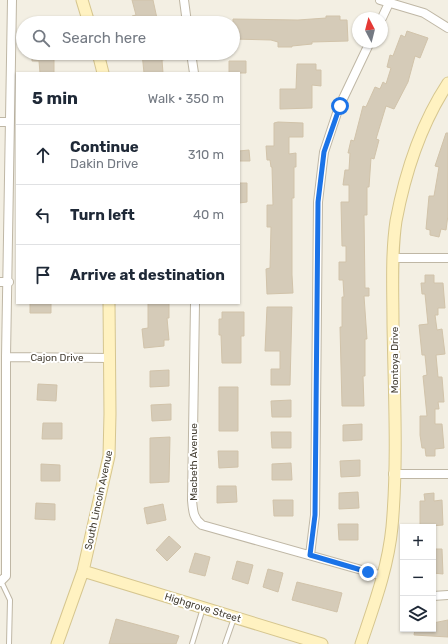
<!DOCTYPE html>
<meta charset="utf-8">
<style>
body{margin:0;font-family:Rubik,sans-serif;background:#f6f6f7;color:#1f2937}
.controls{position:absolute;right:12px;bottom:12px;display:grid;overflow:hidden;border-radius:0px;box-shadow:0 1px 3px #0004}
.controls button{width:36px;height:36px;display:grid;place-items:center;padding:0;border:0;border-bottom:1px solid #e0e1e3;background:#fff;color:#1f2937;font:20px sans-serif}
.compass{position:absolute;left:352px;top:12px;width:36px;height:36px;border-radius:50%;background:#fff;box-shadow:0 1px 3px #0004;rotate:353deg}
.stop{position:absolute;width:12px;height:12px;margin:-9px;border:3px solid #1a73e8;border-radius:50%;background:#fff}
.stop.end{background:#1a73e8;border-color:#fff;box-shadow:0 1px 4px #0008}
.list{margin:0;padding:0;list-style:none}
h2{display:flex;justify-content:space-between;align-items:center;height:52px;margin:0;padding:0 16px;font-size:17px}
h2 small{font-size:13px;font-weight:400;color:#747a83}
.list li{display:grid;grid-template-columns:26px 1fr auto;gap:12px;align-items:center;box-sizing:border-box;height:60px;padding:0 16px;border-top:1px solid #e0e1e3}
.list b{display:block;font-size:15px;white-space:nowrap}
.list p{margin:0;font-size:13px;white-space:nowrap;color:#747a83}
.list em{font-size:13px;font-style:normal;color:#747a83}
.icon{flex:none;width:22px;height:22px;fill:none;stroke:currentColor;stroke-width:2;stroke-linecap:round;stroke-linejoin:round}
.map{position:relative;flex:none;width:448px;height:644px;overflow:hidden}
.search{position:absolute;background:#fff;box-shadow:0 1px 3px #0004;left:16px;top:16px;width:224px;height:44px;display:flex;align-items:center;gap:10px;box-sizing:border-box;padding:0 14px;border-radius:22px;color:#747a83;font-size:15px}
.panel{position:absolute;background:#fff;box-shadow:0 1px 3px #0004;left:16px;top:72px;width:224px;height:232px;border-radius:0px}
.map>svg:first-child{display:block}
</style>
<div class="map">
<svg width="448" height="644" viewBox="0 0 448 644">
<rect width="100%" height="100%" fill="#f3efe3"/>
<path fill="#d5cbb8" stroke="#d1c3aa" d="M132 0H153L158 23H133L132 16 136 15Z
M326 16H340V20H347L348 41 312 42V44L292 46V47H278V42L271 40 233 39V19L298 20 326 18Z
M407 31 428 38 420 58 415 56 408 82 394 109 386 106 376 139 379 140 374 159 371 158 369 187H367V215H364L365 288H369V296H364L367 339H365V376H363L364 406H342L340 327H342V297H344L343 280H339V262H346V246H342L341 202H349V185H343L345 170H349L350 153H348L351 140 354 141 363 106 366 107 375 87 380 89 383 82 386 84 391 68 387 67 390 55 393 56 401 35 405 37Z
M32 53H54V73H40L39 61H32Z
M142 53H178L179 57 162 60 163 73H144Z
M229 61H246V73H229Z
M297 64H316V70H321V86L312 85V108L280 109V89H296Z
M278 122 303 123V137H289V154L296 153V167H294V198H292V275L293 293 267 294 266 269 270 268 271 227H267V205H273L272 167H271L270 160H267L266 146H274V123Z
M446 133H448V215L446 230 441 229 439 237 430 235V230L426 229 429 196H434L439 167 435 166Z
M249 150 250 161H239V151Z
M239 183H247V202L239 203Z
M425 275H434V283H443L445 308H438V315H435L437 330 442 329 445 354 436 355 438 377H442L444 402H438L439 409H435V424H442L444 448 435 449V456H426L425 448H422L420 435V416H427L423 376 427 375 425 355H422L419 325 428 324 425 294H422L421 283H425Z
M30 303H51V313H30Z
M148 303H169V318H167L169 340H164V346L144 348 142 329 148 328Z
M267 307H292L290 385H271V369H280V351H265Z
M222 312H244V336H241V363H222L221 335H219V319H222Z
M169 370V386L150 387V371Z
M38 384 57 385 56 401 37 400Z
M219 387H238V431H219Z
M291 400V417H272L271 401Z
M171 404V420L152 421 151 405Z
M43 423H62V439H42Z
M362 424V440L343 441V425Z
M271 432H291V448H272Z
M170 437 169 482 150 483V438Z
M218 451H238V467L219 468Z
M360 460V476L341 477 340 461Z
M291 463 292 480H272V464Z
M41 464 60 465V481H41Z
M217 486H236L237 502 217 503Z
M358 492 359 508 339 509V493Z
M434 493V501L442 500 443 525 420 527V501H425L424 494Z
M273 500H293V516H274Z
M36 503 55 504V520L35 519Z
M163 504 166 520 147 524 144 508Z
M338 524H358V540H339Z
M169 536 181 547 167 561 156 550Z
M433 549H442L443 574 433 573Z
M195 553 210 557 205 576 189 572Z
M237 561 253 565 248 584 232 579Z
M268 569 283 573 278 592 263 587Z
M297 582 342 593 337 612 292 600Z
M116 619 179 636 176 644H109Z
M448 620V637L414 635 415 629H433V623Z"/>
<g fill="none" stroke-linecap="round" stroke-linejoin="round">
<defs>
<path id="lane" d="M1 581 10 600 9 644
M192 644 203 608
M225 644 234 618"/>
<path id="street" d="M184 0 187 23
M380 0 424 13 448 28
M382 18 389 3
M191 53 194 73
M0 122H10
M393 258H448
M0 282H9
M195 303 192 500C193 511 193 518 202 525L383 576
M6 357 109 358
M393 474H448
M310 555 315 515 318 202 324 152 339 107 370 42
M0 582 6 576V357L12 0
M433 596 448 595"/>
<path id="secondary" d="M82 0 89 23
M98 53 103 73
M83 571 322 644
M57 644 83 571 109 456 110 414 109 303
M361 644C374 605 388 568 392 527 398 460 394 391 393 324 393 290 391 255 396 221 405 173 421 124 448 83"/>
</defs>
<use href="#lane" stroke="#bfb7a5" stroke-width="6"/>
<use href="#street" stroke="#bfb7a5" stroke-width="10"/>
<use href="#secondary" stroke="#d6c68f" stroke-width="13"/>
<use href="#lane" stroke="#fff" stroke-width="4"/>
<use href="#street" stroke="#fff" stroke-width="8"/>
<use href="#secondary" stroke="#fff2c1" stroke-width="11"/>
</g>
<g fill="none" stroke-linecap="round" stroke-linejoin="round">
<path stroke="#1a73e8" stroke-width="5" d="M340 106 324 152 318 202 315 515 310 555 368 572"/>
</g>
<g text-anchor="middle" stroke-width="4" stroke-linejoin="round" paint-order="stroke">
<g font-size="10" fill="#453f33" stroke="#fff">
<text x="57" y="361">Cajon Drive</text>
<text transform="translate(394 360) rotate(-90)" y="4">Montoya Drive</text>
<text transform="translate(193 462) rotate(-90)" y="4">Macbeth Avenue</text>
<text transform="translate(98 500) rotate(-78)" y="4">South Lincoln Avenue</text>
<text transform="translate(203 607) rotate(17)" y="4">Highgrove Street</text>
</g>
</g>
</svg>
<div class="controls">
<button>+</button>
<button>−</button>
<button><svg class="icon" aria-label="layers" viewBox="0 0 24 24"><path d="M12 4l9 5-9 5-9-5zM3 14l9 5 9-5"/></svg></button>
</div>
<svg class="compass" viewBox="-18 -18 36 36"><path d="M0-13l5 13h-10z" fill="#e53935"/><path d="M0 13l5-13h-10z" fill="#747a83"/></svg>
<div class="stop" style="left:340px;top:106px"></div>
<div class="stop end" style="left:368px;top:572px"></div>
<div class="search"><svg class="icon" aria-label="search" viewBox="0 0 24 24"><circle cx="10" cy="10" r="6"/><path d="M15 15l6 6"/></svg>Search here</div>
<section class="panel">
<h2>5 min<small>Walk · 350 m</small></h2>
<ul class="list">
<li><svg class="icon" aria-label="ahead" viewBox="0 0 24 24"><path d="M12 20V5M6 11l6-6 6 6"/></svg><div><b>Continue</b><p>Dakin Drive</p></div><em>310 m</em></li>
<li><svg class="icon" aria-label="left" viewBox="0 0 24 24"><path d="M17 20v-9H6M10 6l-5 5 5 5"/></svg><div><b>Turn left</b></div><em>40 m</em></li>
<li><svg class="icon" aria-label="arrive" viewBox="0 0 24 24"><path d="M6 21V4h12l-3 4 3 4H6"/></svg><div><b>Arrive at destination</b></div></li>
</ul>
</section>
</div>
